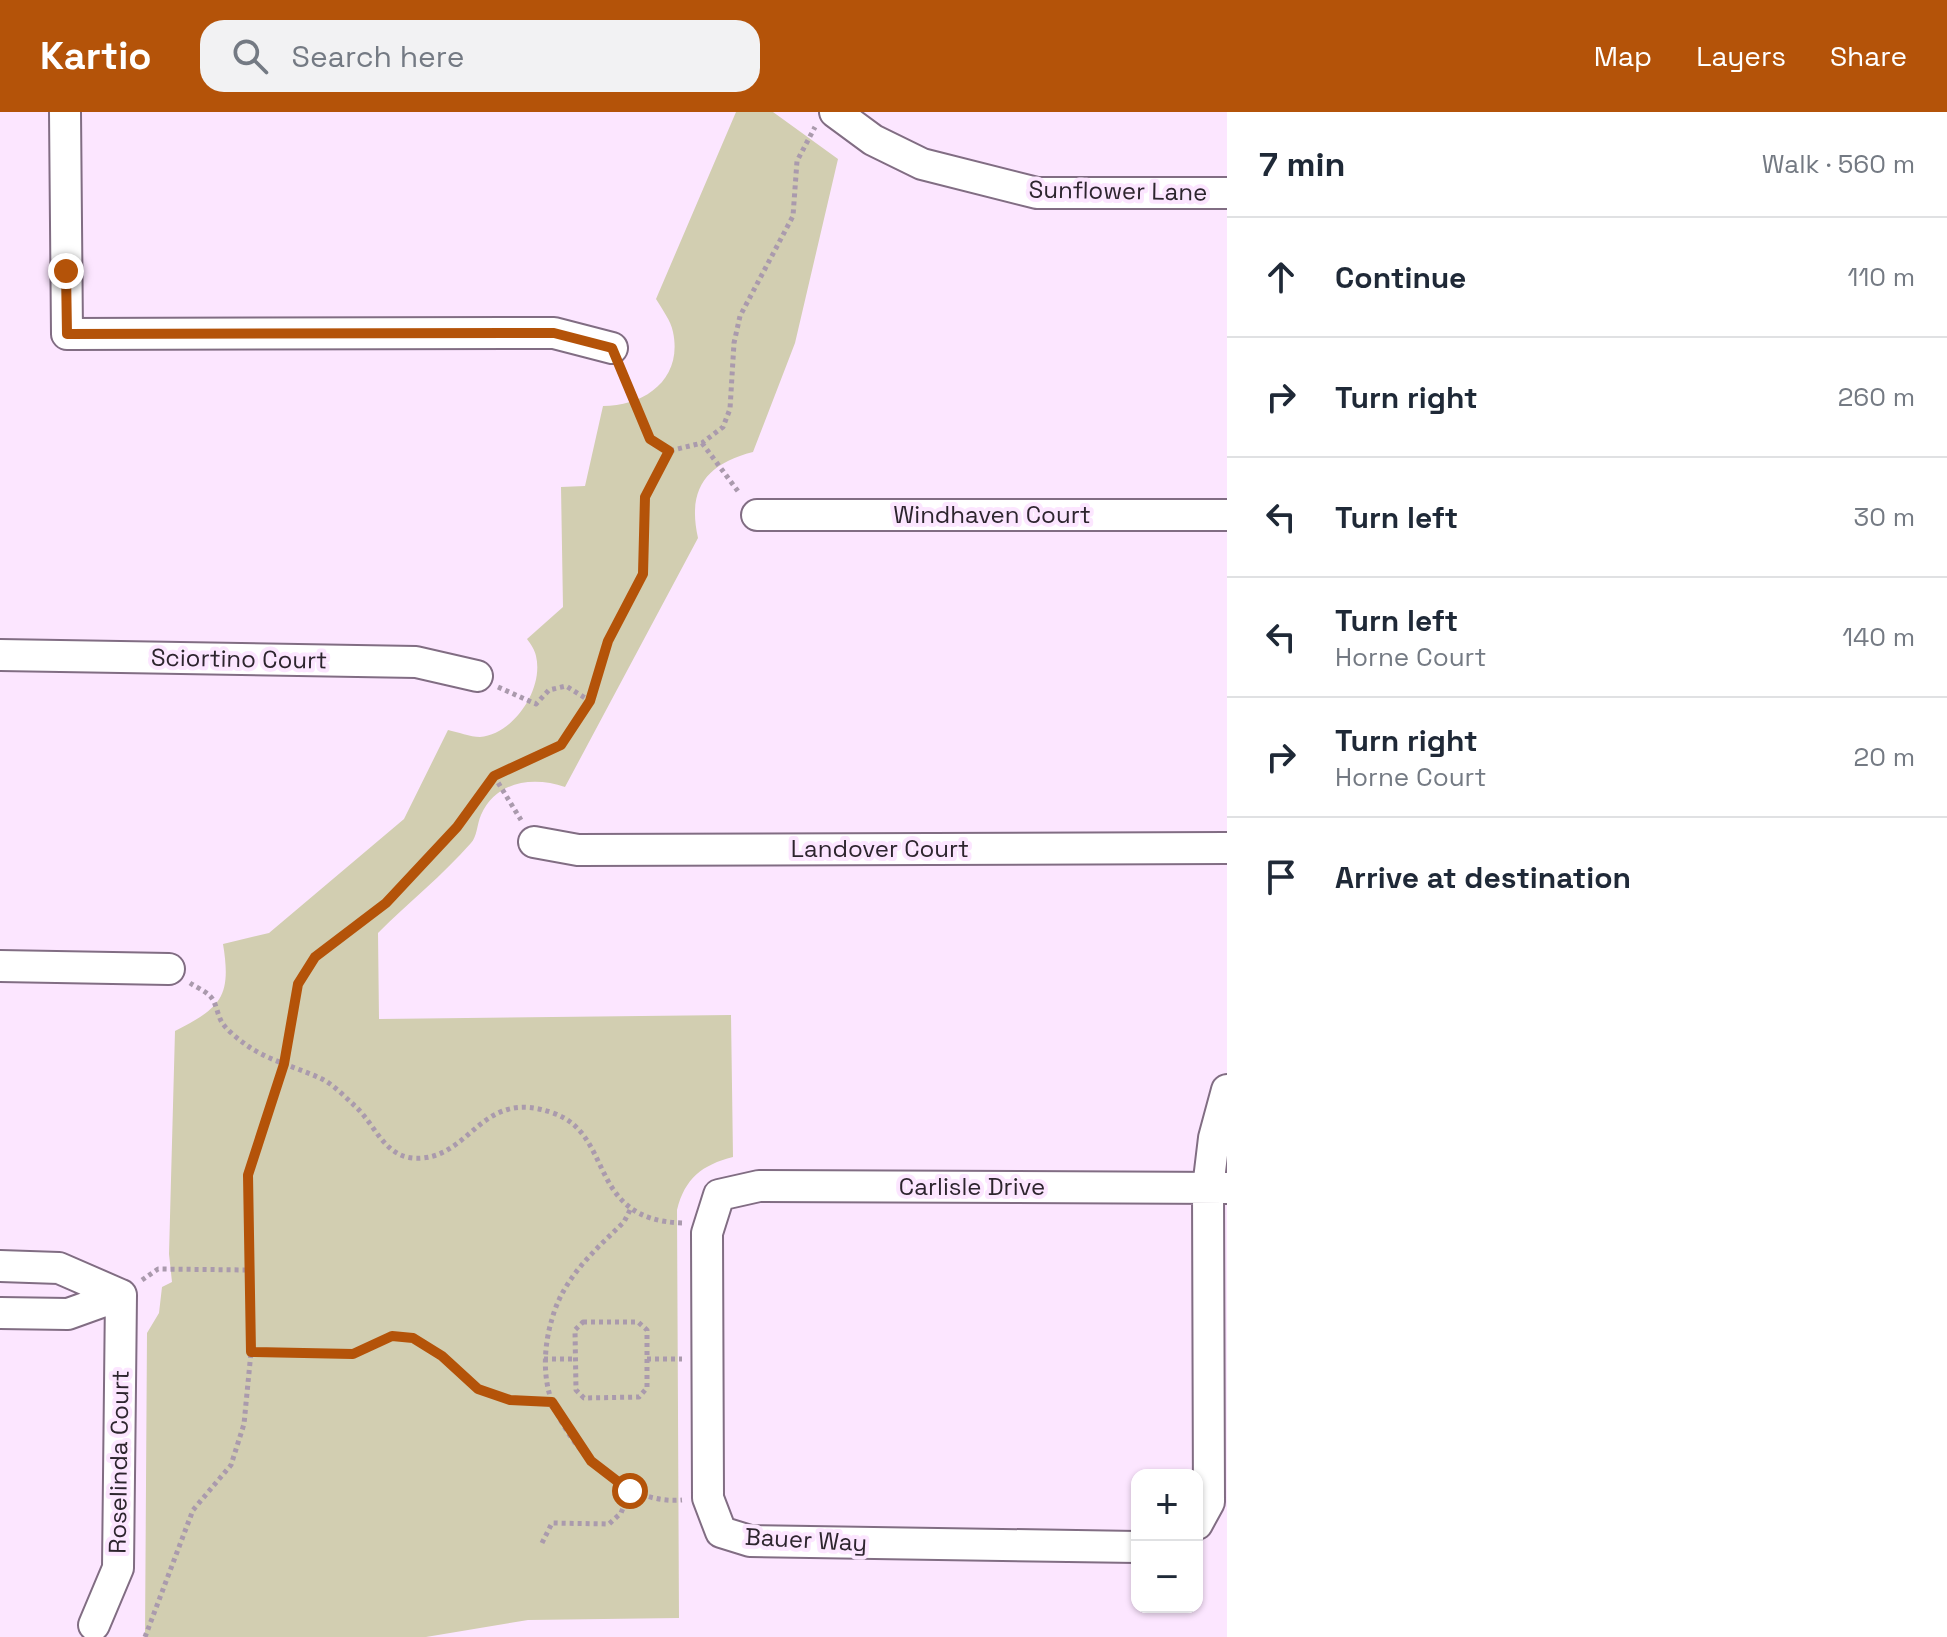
<!DOCTYPE html>
<meta charset="utf-8">
<style>
body{margin:0;font-family:"Space Grotesk",sans-serif;background:#f2f2f3;color:#1f2937}
.controls{position:absolute;right:24px;bottom:24px;display:grid;overflow:hidden;border-radius:16px;box-shadow:0 2px 6px #0004}
.controls button{width:72px;height:72px;display:grid;place-items:center;padding:0;border:0;border-bottom:2px solid #e0e1e3;background:#fff;color:#1f2937;font:40px sans-serif}
.stop{position:absolute;width:24px;height:24px;margin:-18px;border:6px solid #b45309;border-radius:50%;background:#fff}
.stop.end{background:#b45309;border-color:#fff;box-shadow:0 2px 8px #0008}
.list{margin:0;padding:0;list-style:none}
h2{display:flex;justify-content:space-between;align-items:center;height:104px;margin:0;padding:0 32px;font-size:34px}
h2 small{font-size:26px;font-weight:400;color:#747a83}
.list li{display:grid;grid-template-columns:52px 1fr auto;gap:24px;align-items:center;box-sizing:border-box;height:120px;padding:0 32px;border-top:2px solid #e0e1e3}
.list b{display:block;font-size:30px;white-space:nowrap}
.list p{margin:0;font-size:26px;white-space:nowrap;color:#747a83}
.list em{font-size:26px;font-style:normal;color:#747a83}
.icon{flex:none;width:44px;height:44px;fill:none;stroke:currentColor;stroke-width:2;stroke-linecap:round;stroke-linejoin:round}
.map{position:relative;flex:none;width:1227px;height:1525px;overflow:hidden}
header{display:flex;align-items:center;gap:48px;box-sizing:border-box;height:112px;padding:0 40px;background:#b45309;color:#fff}
header strong{font-size:38px}
nav{display:flex;gap:44px;margin-inline-start:auto;font-size:28px}
.search{width:560px;height:72px;background:#f2f2f3;display:flex;align-items:center;gap:20px;box-sizing:border-box;padding:0 28px;border-radius:24px;color:#747a83;font-size:30px}
main{display:flex}
aside{flex:1;background:#fff}
.map>svg:first-child{display:block}
</style>
<header>
<strong>Kartio</strong>
<div class="search"><svg class="icon" aria-label="search" viewBox="0 0 24 24"><circle cx="10" cy="10" r="6"/><path d="M15 15l6 6"/></svg>Search here</div>
<nav><a>Map</a><a>Layers</a><a>Share</a></nav>
</header>
<main>
<div class="map">
<svg width="1227" height="1525" viewBox="0 0 1227 1525">
<rect width="100%" height="100%" fill="#fce6ff"/>
<path fill="#d2ceb1" d="M736 0H773L838 47 795 231 753 340C706 352 687 377 698 426L565 675C533 664 496 669 481 703 477 712 477 725 471 731 443 763 408 791 378 821L379 907 731 903 733 1045C702 1053 685 1066 677 1098L679 1506 528 1508 426 1525H145L147 1221 159 1201 162 1175 172 1170 169 1142 175 919C220 896 232 886 223 832L269 821 404 707 448 618C458 620 470 625 480 625 514 622 544 577 536 544 535 538 530 531 527 527L563 495 561 375 585 374 603 294C645 294 683 267 673 220 671 209 662 197 656 187Z"/>
<g fill="none" stroke-linecap="round" stroke-linejoin="round">
<defs>
<path id="minor" d="M65 0 67 222 554 221 612 236
M835 0 873 28 922 52 1037 81H1227
M757 403H1227
M0 543 416 550 477 564
M534 730 578 738 1227 736
M0 854 169 857
M0 1154 59 1156 121 1183
M0 1201 68 1202 121 1183
M1197 1412 1209 1390 1208 1076 1214 1026 1227 978
M1137 1435 750 1429 721 1420 708 1386 707 1121 719 1083 759 1074 1227 1076
M94 1513 118 1456 121 1183"/>
</defs>
<use href="#minor" stroke="#816d83" stroke-width="34"/>
<path stroke="#aa9aad" stroke-width="5" stroke-dasharray="4 4" stroke-linecap="butt" d="M621 261 650 327 669 339
M702 331 740 382
M498 575 536 592 549 578 566 574 590 589
M494 664 521 708
M190 871C196 875 205 879 210 884 217 891 217 904 223 912 228 919 238 927 245 932 268 949 297 955 322 967 334 973 345 985 355 994 377 1014 385 1050 423 1046 473 1041 483 976 553 1001 615 1022 586 1108 682 1111
M630 1098 624 1110C595 1138 563 1166 552 1207 544 1233 542 1266 553 1292 573 1342 626 1393 682 1388
M142 1168 158 1157 250 1158
M583 1210H638L647 1218V1276L639 1285 584 1286 576 1278 575 1218Z
M251 1240 353 1242 392 1224 413 1226 442 1244 478 1277 510 1288 552 1290
M544 1247H575
M647 1247H682
M542 1431 552 1411 609 1412 621 1401 630 1379
M145 1525 193 1398 231 1353 244 1312 251 1240 248 1063 284 952 298 872 315 845 386 791 457 715 494 664 561 633 590 589 608 529 643 462 645 385 669 339 702 331 723 315 730 297 734 231 740 204 793 104 797 49 815 15"/>
<use href="#minor" stroke="#fff" stroke-width="30"/>
</g>
<g fill="none" stroke-linecap="round" stroke-linejoin="round">
<path stroke="#b45309" stroke-width="10" d="M66 159 67 222 554 221 612 236 650 327 669 339 645 385 643 462 608 529 590 589 561 633 494 664 457 715 386 791 315 845 298 872 284 952 248 1063 251 1240 353 1242 392 1224 413 1226 442 1244 478 1277 510 1288 552 1290 591 1349 630 1379"/>
</g>
<g text-anchor="middle" stroke-width="8" stroke-linejoin="round" paint-order="stroke">
<g font-size="24" fill="#2d252e" stroke="#fce6ff">
<text transform="translate(1118 79) rotate(1)" y="8">Sunflower Lane</text>
<text x="992" y="411">Windhaven Court</text>
<text transform="translate(239 547) rotate(1)" y="8">Sciortino Court</text>
<text x="880" y="745">Landover Court</text>
<text x="972" y="1083">Carlisle Drive</text>
<text transform="translate(119 1350) rotate(-89)" y="8">Roselinda Court</text>
<text transform="translate(806 1428) rotate(3)" y="8">Bauer Way</text>
</g>
</g>
</svg>
<div class="controls">
<button>+</button>
<button>−</button>
</div>
<div class="stop" style="left:630px;top:1379px"></div>
<div class="stop end" style="left:66px;top:159px"></div>
</div>
<aside>
<h2>7 min<small>Walk · 560 m</small></h2>
<ul class="list">
<li><svg class="icon" aria-label="ahead" viewBox="0 0 24 24"><path d="M12 20V5M6 11l6-6 6 6"/></svg><div><b>Continue</b></div><em>110 m</em></li>
<li><svg class="icon" aria-label="right" viewBox="0 0 24 24"><path d="M7 20v-9h11M14 6l5 5-5 5"/></svg><div><b>Turn right</b></div><em>260 m</em></li>
<li><svg class="icon" aria-label="left" viewBox="0 0 24 24"><path d="M17 20v-9H6M10 6l-5 5 5 5"/></svg><div><b>Turn left</b></div><em>30 m</em></li>
<li><svg class="icon" aria-label="left" viewBox="0 0 24 24"><path d="M17 20v-9H6M10 6l-5 5 5 5"/></svg><div><b>Turn left</b><p>Horne Court</p></div><em>140 m</em></li>
<li><svg class="icon" aria-label="right" viewBox="0 0 24 24"><path d="M7 20v-9h11M14 6l5 5-5 5"/></svg><div><b>Turn right</b><p>Horne Court</p></div><em>20 m</em></li>
<li><svg class="icon" aria-label="arrive" viewBox="0 0 24 24"><path d="M6 21V4h12l-3 4 3 4H6"/></svg><div><b>Arrive at destination</b></div></li>
</ul>
</aside>
</main>
